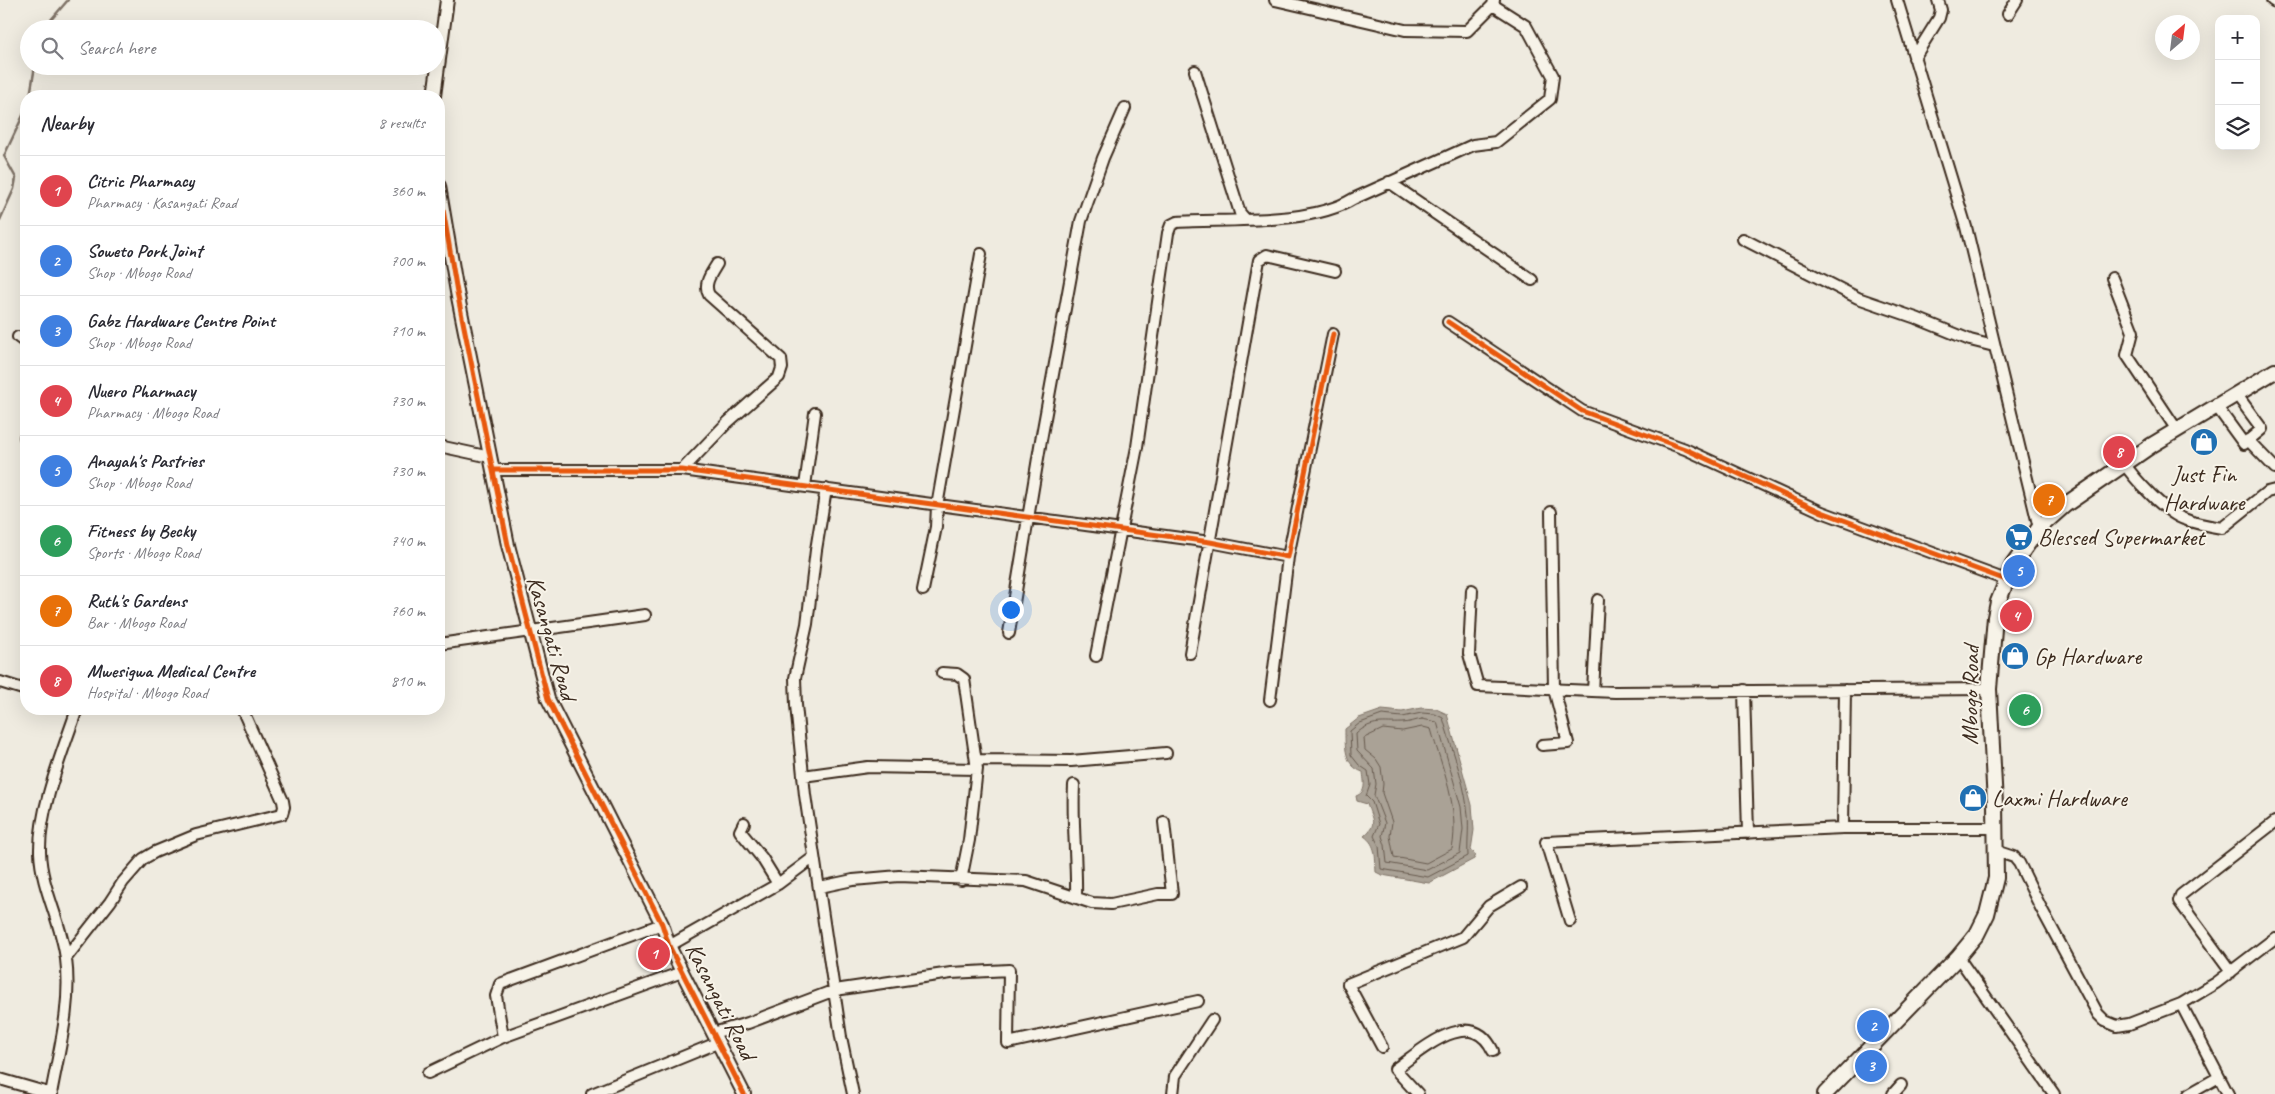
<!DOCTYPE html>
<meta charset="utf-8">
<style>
body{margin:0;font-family:Caveat,sans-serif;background:#f7f7f7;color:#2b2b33}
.controls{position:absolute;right:15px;top:15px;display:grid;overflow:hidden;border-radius:10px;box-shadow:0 5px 20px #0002}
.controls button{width:45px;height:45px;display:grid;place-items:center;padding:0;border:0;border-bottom:1px solid #e1e1e2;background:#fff;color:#2b2b33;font:25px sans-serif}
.compass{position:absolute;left:2155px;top:15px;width:45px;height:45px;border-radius:50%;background:#fff;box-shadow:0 5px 20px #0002;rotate:28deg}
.you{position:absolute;left:1010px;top:609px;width:18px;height:18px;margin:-12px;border:4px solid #fff;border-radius:50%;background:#1a73e8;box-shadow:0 0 0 8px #1a73e833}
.badge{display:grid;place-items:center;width:32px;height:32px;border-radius:50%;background:#0b8043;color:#fff;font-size:16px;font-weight:700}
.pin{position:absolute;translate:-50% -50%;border:2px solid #fff;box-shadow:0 1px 5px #0006}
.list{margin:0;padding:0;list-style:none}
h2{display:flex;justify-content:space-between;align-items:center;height:65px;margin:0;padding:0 20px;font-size:21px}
h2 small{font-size:16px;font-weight:400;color:#7c7c81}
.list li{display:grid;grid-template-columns:32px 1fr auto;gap:15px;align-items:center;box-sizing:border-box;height:70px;padding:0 20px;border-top:1px solid #e1e1e2}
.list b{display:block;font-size:19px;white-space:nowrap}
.list p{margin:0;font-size:16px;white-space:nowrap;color:#7c7c81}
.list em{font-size:16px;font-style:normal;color:#7c7c81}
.icon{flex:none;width:28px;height:28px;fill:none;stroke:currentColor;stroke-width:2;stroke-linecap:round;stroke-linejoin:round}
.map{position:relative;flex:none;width:2275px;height:1094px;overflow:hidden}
.search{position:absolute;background:#fff;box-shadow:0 5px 20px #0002;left:20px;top:20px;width:425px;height:55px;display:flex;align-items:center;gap:12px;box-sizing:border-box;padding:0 18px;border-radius:28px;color:#7c7c81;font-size:19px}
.panel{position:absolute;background:#fff;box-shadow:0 5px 20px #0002;left:20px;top:90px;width:425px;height:625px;border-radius:20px}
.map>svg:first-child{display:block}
</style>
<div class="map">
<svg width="2275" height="1094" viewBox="0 0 2275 1094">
<rect width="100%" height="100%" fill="#efebe0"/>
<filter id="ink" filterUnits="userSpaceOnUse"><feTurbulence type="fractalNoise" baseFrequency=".02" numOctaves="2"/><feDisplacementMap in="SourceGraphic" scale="10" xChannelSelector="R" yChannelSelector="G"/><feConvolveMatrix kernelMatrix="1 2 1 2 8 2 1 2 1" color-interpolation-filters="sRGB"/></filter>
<g filter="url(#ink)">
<path fill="#aaa296" stroke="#7e7266" d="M1421 708 1436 709 1447 714 1472 805 1474 830 1471 850 1476 855 1474 859 1429 883 1382 875 1376 872C1375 857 1377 845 1364 836 1378 824 1372 820 1367 804L1357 801 1356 796C1367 792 1364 782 1363 772 1344 766 1345 746 1345 729L1359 718 1382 710 1402 712Z"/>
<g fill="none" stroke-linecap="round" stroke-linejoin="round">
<path stroke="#675a4e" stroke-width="1" d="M1422 713 1435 714 1443 718C1451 747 1463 777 1467 807 1470 824 1467 840 1468 856L1428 877 1381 869 1379 846 1374 836 1379 824 1372 802 1366 796 1370 785 1368 771 1359 765 1351 755 1350 731 1360 723 1382 715 1402 717Z
M1422 719 1437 722 1461 807 1463 829 1460 853 1427 870 1387 863 1385 845 1382 836 1385 823 1374 795 1376 784 1374 769 1357 751 1356 734C1372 719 1384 724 1402 723 1409 723 1416 720 1422 719Z
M1423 727 1431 729C1442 768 1460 808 1452 849L1426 863 1394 857 1390 836 1392 822 1382 793 1383 784 1381 767 1376 759 1365 750 1364 738 1383 729 1402 731Z"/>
<path stroke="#7e7266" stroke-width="2.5" d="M43 29 68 0
M30 96 35 66
M0 220 14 189 16 178 4 156 26 109"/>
<defs>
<path id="minor" d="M1275 0 1405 30 1467 31 1493 5 1494 0
M1897 0 1966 227 2039 528
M2272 0 2275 2
M2008 14 2017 0
M1914 58 1939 18 1941 10 1938 0
M1195 71 1240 213 1246 220
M1389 182 1532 280
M1743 239 1858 298 1916 318 1970 340 1994 346
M2112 278 2133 332 2127 355 2177 430
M1448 322 1582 411 1685 449 1822 512 2006 580
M18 337 26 343
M2217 407 2244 444 2262 429 2237 395
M25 437H26
M2248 440 2275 468
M439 446 490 457
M2124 463C2134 479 2166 513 2184 519 2196 524 2209 526 2222 528L2267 492 2275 490
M494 470H682L1210 542 1288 557 1333 334
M682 470 727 423 779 377 782 368 781 359 709 295C703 284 711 274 717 264
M805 486 815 413
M826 489 816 550 807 624 795 678 796 705 805 795 841 1037 853 1094
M923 590 936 527 937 506 981 254
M1472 590 1469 654 1478 686 1615 692 1989 689
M1009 633 1041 440 1081 221 1103 158 1125 108
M439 644 645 615
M1190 653 1259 260 1267 255 1335 271
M1096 656 1137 447 1168 233 1171 225 1177 222C1227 219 1311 225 1353 199L1473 145 1496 142 1550 99 1553 76 1526 26 1493 5
M942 673 957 674 964 679 977 769 969 840 961 880
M0 682 26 690
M1744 690 1748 833
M1593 691 1598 600
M1270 700 1288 557
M1542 745 1568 743 1554 689 1551 512
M976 760 1071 761 1166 753
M803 776 868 767 977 769
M1074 785C1072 823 1077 860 1076 898
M744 823 740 831 762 858 778 884
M1843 828 1845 690
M1996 851 2014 857 2019 863 2041 908 2098 1014 2105 1021 2117 1026 2129 1024 2181 1004 2216 983 2275 938
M820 887 853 880 899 876 1026 881 1092 903 1111 904 1158 894H1172L1164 822
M1570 921 1546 842 1843 828H1995
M669 946 778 884 814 857
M1958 957 2054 1094
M66 958 110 902 123 882 143 859 155 852 196 835 282 814 284 807 283 801 242 709
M2231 972 2179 901 2181 895 2275 822
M2181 1004 2228 1094
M713 1033 748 1023 835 990 951 973 1009 970 1008 1043 1198 1001
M503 1037 496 996 500 984 662 924
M1382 1047 1348 984 1463 937 1489 906 1521 887
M428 1073 503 1037 682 972
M0 1079 52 1094
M51 1094C59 1050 72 1004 66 959 62 923 41 888 40 852 39 808 63 751 77 709
M592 1094 717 1043
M1173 1094 1175 1076 1212 1020
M1418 1094 1395 1069C1421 1051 1471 1004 1493 1051
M1893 1094 1901 1085
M2189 1094 2219 1077"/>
<path id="tertiary" d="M434 96 447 0
M439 186 457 292 508 545 548 699 662 924 669 946 744 1094"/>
<path id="secondary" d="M1825 1094 1958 957 1977 934 1987 914 1996 878 1995 804 1989 689 1995 617 1998 602 2013 565 2039 528 2065 505 2152 445 2275 371"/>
</defs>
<use href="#minor" stroke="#3b2a1e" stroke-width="14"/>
<use href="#tertiary" stroke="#3b2a1e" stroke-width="16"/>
<use href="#secondary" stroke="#3b2a1e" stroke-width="18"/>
<use href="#minor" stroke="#f7f3e8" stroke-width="10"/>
<use href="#tertiary" stroke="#f7f3e8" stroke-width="12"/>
<use href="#secondary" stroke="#f7f3e8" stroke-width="14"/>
<defs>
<path id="cycleway" d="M439 186 457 292 508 545 548 699 662 924 669 946 744 1094
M1448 322 1582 411 1685 449 1822 512 2006 580
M494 470H682L1210 542 1288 557 1333 334"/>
</defs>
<use href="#cycleway" stroke="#f7f3e8" stroke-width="8"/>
<use href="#cycleway" stroke="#e8590c" stroke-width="5"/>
</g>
</g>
<defs>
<symbol id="shop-disc" viewBox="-11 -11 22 22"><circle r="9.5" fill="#1f6fb2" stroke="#f7f3e8"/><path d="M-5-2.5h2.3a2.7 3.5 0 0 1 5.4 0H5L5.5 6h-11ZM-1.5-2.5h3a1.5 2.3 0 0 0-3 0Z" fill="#fff"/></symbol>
<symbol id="supermarket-disc" viewBox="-11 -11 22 22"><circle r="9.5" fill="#1f6fb2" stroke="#f7f3e8"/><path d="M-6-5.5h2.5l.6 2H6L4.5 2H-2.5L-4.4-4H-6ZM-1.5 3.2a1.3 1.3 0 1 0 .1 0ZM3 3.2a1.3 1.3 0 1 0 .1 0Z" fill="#fff"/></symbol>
</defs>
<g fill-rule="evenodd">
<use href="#shop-disc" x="2188" y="426" width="32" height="32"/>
<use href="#supermarket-disc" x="2003" y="521" width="32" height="32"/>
<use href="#shop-disc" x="1999" y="640" width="32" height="32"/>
<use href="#shop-disc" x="1957" y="782" width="32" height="32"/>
</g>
<g text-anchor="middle" stroke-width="4" stroke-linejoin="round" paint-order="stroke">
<g font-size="24" fill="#3b2a1e" stroke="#f7f3e8" text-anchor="start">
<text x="2204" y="482" text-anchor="middle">Just Fin<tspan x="2204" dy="28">Hardware</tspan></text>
<text x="2038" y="545">Blessed Supermarket</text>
<text x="2034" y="664">Gp Hardware</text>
<text x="1992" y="806">Laxmi Hardware</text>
</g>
<g font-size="24" fill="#3b2a1e" stroke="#f7f3e8">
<text transform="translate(552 638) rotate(74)" y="8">Kasangati Road</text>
<text transform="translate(1970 695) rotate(-89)" y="8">Mbogo Road</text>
<text transform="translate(721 1001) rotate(63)" y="8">Kasangati Road</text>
</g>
</g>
</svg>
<div class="controls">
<button>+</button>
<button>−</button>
<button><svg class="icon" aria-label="layers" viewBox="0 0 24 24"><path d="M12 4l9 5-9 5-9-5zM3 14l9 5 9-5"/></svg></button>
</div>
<svg class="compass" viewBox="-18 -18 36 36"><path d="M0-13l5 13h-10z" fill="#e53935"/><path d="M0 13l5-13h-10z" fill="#7c7c81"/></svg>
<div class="you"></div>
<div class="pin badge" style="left:654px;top:954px;background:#e0444e">1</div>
<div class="pin badge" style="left:1873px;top:1026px;background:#3f7fe0">2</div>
<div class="pin badge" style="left:1871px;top:1066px;background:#3f7fe0">3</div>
<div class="pin badge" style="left:2016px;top:616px;background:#e0444e">4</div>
<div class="pin badge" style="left:2019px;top:571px;background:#3f7fe0">5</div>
<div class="pin badge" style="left:2025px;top:710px;background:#2e9e5b">6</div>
<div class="pin badge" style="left:2049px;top:500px;background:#e8710a">7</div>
<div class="pin badge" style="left:2119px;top:452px;background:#e0444e">8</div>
<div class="search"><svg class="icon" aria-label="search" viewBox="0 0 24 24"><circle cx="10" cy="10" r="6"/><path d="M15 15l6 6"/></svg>Search here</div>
<section class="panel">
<h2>Nearby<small>8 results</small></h2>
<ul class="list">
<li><span class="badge" style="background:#e0444e">1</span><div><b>Citric Pharmacy</b><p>Pharmacy · Kasangati Road</p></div><em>360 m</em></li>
<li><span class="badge" style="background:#3f7fe0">2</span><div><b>Soweto Pork Joint</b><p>Shop · Mbogo Road</p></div><em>700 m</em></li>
<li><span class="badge" style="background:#3f7fe0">3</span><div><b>Gabz Hardware Centre Point</b><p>Shop · Mbogo Road</p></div><em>710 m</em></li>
<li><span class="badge" style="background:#e0444e">4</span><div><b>Nuero Pharmacy</b><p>Pharmacy · Mbogo Road</p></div><em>730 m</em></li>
<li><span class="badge" style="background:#3f7fe0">5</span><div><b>Anayah's Pastries</b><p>Shop · Mbogo Road</p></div><em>730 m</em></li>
<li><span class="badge" style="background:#2e9e5b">6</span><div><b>Fitness by Becky</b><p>Sports · Mbogo Road</p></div><em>740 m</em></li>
<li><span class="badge" style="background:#e8710a">7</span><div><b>Ruth's Gardens</b><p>Bar · Mbogo Road</p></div><em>760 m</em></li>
<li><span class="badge" style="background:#e0444e">8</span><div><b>Mwesigwa Medical Centre</b><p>Hospital · Mbogo Road</p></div><em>810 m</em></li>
</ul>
</section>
</div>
